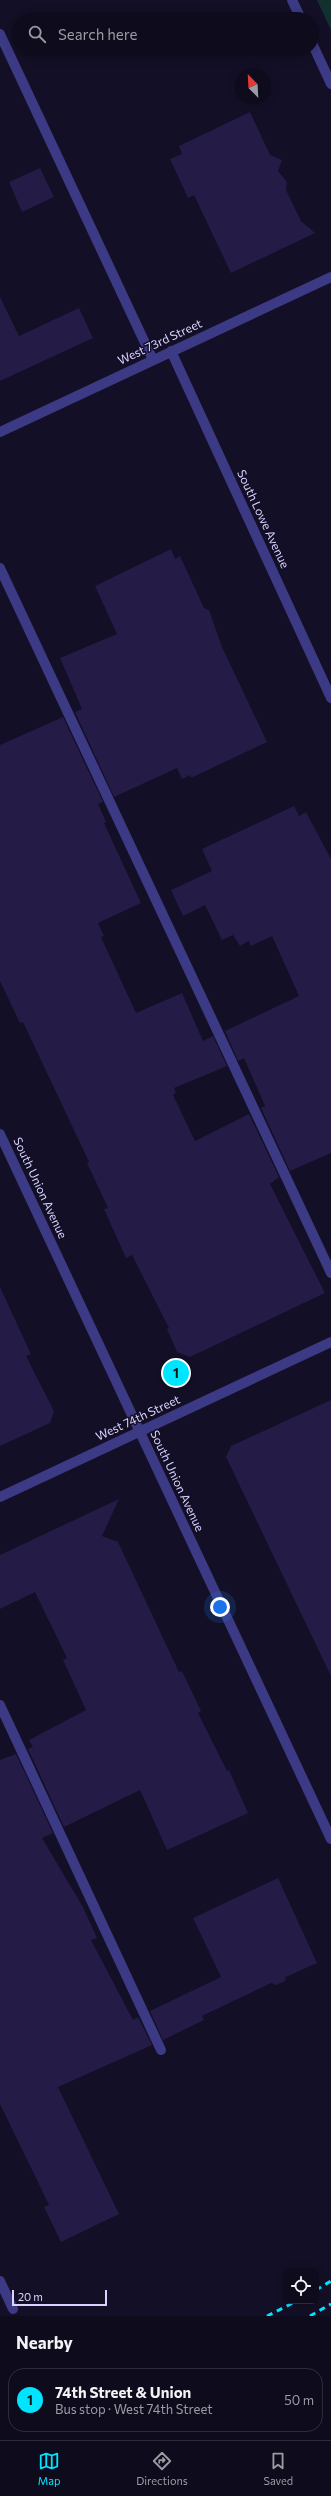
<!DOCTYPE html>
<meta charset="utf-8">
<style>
body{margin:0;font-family:Commissioner,sans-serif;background:#1c1929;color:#f1f3f6}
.controls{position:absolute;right:12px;bottom:12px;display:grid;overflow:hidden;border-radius:8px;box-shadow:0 2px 10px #0003}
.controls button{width:36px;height:36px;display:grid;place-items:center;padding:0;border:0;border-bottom:1px solid #2e2b3b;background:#0e0b1c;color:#f1f3f6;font:20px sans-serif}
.compass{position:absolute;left:235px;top:68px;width:36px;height:36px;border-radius:50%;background:#0e0b1c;box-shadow:0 2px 10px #0003;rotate:336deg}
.scale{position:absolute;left:12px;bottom:10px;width:95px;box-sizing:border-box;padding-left:4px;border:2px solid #d9d4ff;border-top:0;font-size:11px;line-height:14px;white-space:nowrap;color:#d9d4ff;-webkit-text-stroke:3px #130f26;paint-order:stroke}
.you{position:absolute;left:220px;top:1607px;width:14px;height:14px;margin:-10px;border:3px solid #fff;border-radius:50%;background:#1a73e8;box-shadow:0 0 0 6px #1a73e833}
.badge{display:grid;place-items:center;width:26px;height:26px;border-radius:50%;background:#00e5ff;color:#111;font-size:13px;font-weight:700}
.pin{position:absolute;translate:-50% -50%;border:2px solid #fff;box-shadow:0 1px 4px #0006}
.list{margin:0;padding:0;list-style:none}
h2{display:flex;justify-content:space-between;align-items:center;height:52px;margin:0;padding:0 16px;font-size:17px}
h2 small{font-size:13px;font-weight:400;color:#9b9ba3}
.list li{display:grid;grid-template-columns:26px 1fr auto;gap:12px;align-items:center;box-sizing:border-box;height:64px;margin:0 8px 8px;padding:0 8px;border:1px solid #2e2b3b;border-radius:16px}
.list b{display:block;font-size:15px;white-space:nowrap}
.list p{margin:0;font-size:13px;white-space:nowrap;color:#9b9ba3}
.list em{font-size:13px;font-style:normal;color:#9b9ba3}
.icon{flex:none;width:22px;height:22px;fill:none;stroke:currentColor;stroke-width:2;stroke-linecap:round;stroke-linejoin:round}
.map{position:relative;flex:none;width:331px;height:2316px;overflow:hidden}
.search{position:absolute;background:#0e0b1c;box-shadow:0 2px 10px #0003;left:12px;right:12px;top:12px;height:44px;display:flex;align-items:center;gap:10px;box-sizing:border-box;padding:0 14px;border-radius:22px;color:#9b9ba3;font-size:15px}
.sheet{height:124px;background:#0e0b1c}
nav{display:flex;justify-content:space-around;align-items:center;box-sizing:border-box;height:56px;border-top:1px solid #2e2b3b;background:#0e0b1c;font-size:11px;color:#9b9ba3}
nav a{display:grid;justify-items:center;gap:2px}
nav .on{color:#00e5ff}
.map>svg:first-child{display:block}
</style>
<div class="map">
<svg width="331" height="2316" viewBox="0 0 331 2316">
<rect width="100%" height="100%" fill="#130f26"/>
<path fill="#12302f" d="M317 0H331V30Z"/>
<path fill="#241b47" d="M250 112 270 155 282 160 278 171 287 182 286 190 301 221 315 233 231 273 194 195 188 198 170 159 182 154 179 146Z
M40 168 54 197 22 212 9 182Z
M0 297 19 336 79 308 93 338 0 381Z
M171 549 175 559 180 556 204 608 209 610 222 647 267 742 191 778 190 775 182 779 177 768 114 797 75 712 82 709 60 658 117 634 95 586Z
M63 717 103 802 98 804 106 822 104 823 141 903 98 923 104 936 101 937 136 1013 182 993 203 1041 213 1036 227 1066 174 1088 176 1093 173 1095 195 1141 249 1114 279 1177 270 1184 325 1293 190 1357 177 1352 167 1329 169 1328 132 1255 126 1258 104 1209 108 1208 87 1163 89 1162 23 1022 20 1023 0 981V745Z
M294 806 299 816 306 812 331 859V1153L290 1171 261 1108 265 1106 244 1058 238 1061 225 1031 299 996 272 936 251 946 249 941 240 946 233 935 222 940 205 905 183 916 171 890 212 871 202 849Z
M0 1287 31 1354 26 1356 54 1411 50 1423 0 1446Z
M331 1400V1676L226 1457 231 1446Z
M119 1499 102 1536 118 1542 179 1672 182 1671 201 1711 198 1713 227 1771 229 1770 248 1813 167 1850 140 1790 64 1827 28 1749 33 1747 29 1740 86 1710 63 1660 67 1658 35 1592 0 1609V1555Z
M16 1754 53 1833 42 1838 83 1907 97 1938 91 1940 133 2020 138 2017 152 2045 58 2087 119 2214 61 2242 44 2207 49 2205 0 2104V1760Z
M278 1878 317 1963 286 1977 285 1981 276 1985 271 1983 202 2016 204 2020 163 2040 150 2011 221 1977 193 1918Z"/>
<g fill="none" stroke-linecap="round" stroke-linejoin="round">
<path stroke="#3d3a85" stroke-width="10" d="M0 34 153 360
M0 568 331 1273
M0 1705 161 2050"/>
<path stroke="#3d3a85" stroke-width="10" d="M292 0 301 19
M312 43 331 84
M171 351 331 698
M0 432 331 277
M0 1134 331 1839
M0 2281 13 2309"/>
<path stroke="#3d3a85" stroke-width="10" d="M0 1497 331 1342"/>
<path stroke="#00e5ff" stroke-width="3" stroke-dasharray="6 5" stroke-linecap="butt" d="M316 2290 331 2281
M267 2316 297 2301
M310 2316 331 2304"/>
</g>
<g text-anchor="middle" stroke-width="3" stroke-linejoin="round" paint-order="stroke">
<g font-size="12" fill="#d9d4ff" stroke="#130f26">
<text transform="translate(160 342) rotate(-25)" y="4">West 73rd Street</text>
<text transform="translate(263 519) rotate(65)" y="4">South Lowe Avenue</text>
<text transform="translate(40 1188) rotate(65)" y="4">South Union Avenue</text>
<text transform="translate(138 1418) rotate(-25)" y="4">West 74th Street</text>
<text transform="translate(177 1481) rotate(65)" y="4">South Union Avenue</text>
</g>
</g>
</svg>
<div class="controls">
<button><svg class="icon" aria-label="locate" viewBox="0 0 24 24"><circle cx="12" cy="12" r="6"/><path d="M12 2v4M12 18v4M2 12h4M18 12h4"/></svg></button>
</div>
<svg class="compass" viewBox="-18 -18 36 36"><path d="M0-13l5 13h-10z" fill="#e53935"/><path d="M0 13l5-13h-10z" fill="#9b9ba3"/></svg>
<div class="scale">20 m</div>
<div class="you"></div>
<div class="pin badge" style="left:176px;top:1373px">1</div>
<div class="search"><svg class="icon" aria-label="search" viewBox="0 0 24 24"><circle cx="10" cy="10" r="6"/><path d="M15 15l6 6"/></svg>Search here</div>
</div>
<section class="sheet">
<h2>Nearby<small></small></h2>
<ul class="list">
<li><span class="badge">1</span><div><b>74th Street &amp; Union</b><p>Bus stop · West 74th Street</p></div><em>50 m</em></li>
</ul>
</section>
<nav>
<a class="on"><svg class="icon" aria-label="map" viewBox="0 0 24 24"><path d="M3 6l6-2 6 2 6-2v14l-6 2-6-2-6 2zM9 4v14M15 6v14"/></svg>Map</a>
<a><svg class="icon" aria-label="directions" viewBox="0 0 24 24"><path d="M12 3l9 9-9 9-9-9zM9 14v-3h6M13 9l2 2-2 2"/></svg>Directions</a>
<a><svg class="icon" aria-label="saved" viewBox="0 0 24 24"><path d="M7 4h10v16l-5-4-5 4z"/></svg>Saved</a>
</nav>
